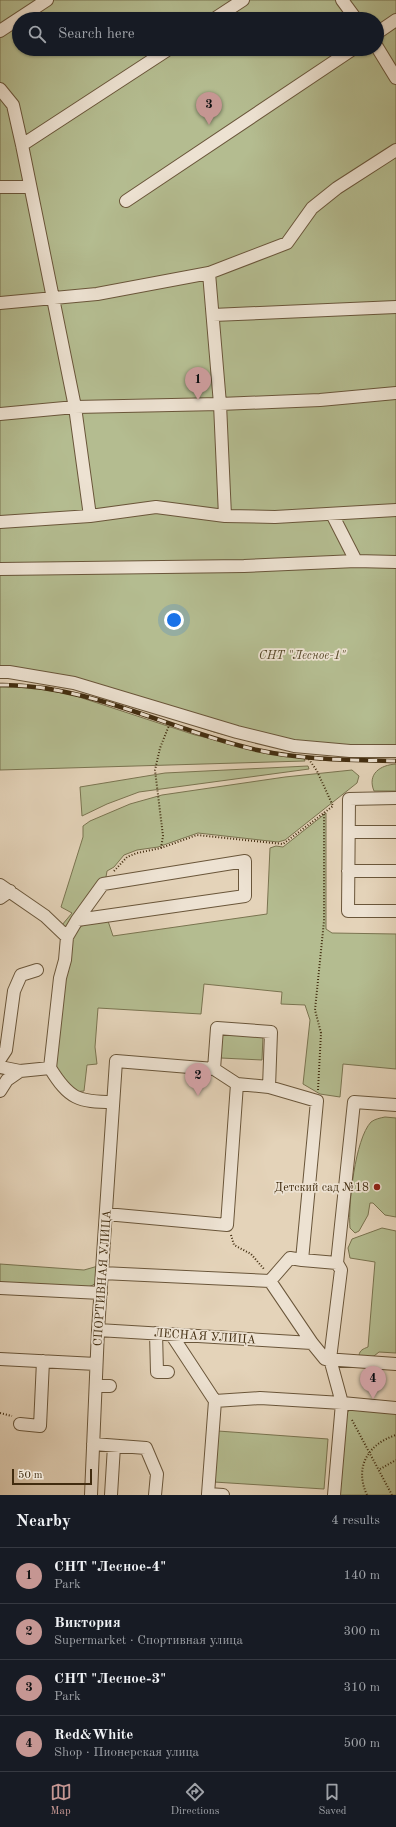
<!DOCTYPE html>
<meta charset="utf-8">
<style>
body{margin:0;font-family:"Old Standard TT",serif;background:#20242c;color:#f1f3f6}
.scale{position:absolute;left:12px;bottom:10px;width:80px;box-sizing:border-box;padding-left:4px;border:2px solid #412c0f;border-top:0;font-size:11px;line-height:14px;white-space:nowrap;color:#412c0f;-webkit-text-stroke:3px #ede2d2;paint-order:stroke}
.you{position:absolute;left:174px;top:620px;width:14px;height:14px;margin:-10px;border:3px solid #fff;border-radius:50%;background:#1a73e8;box-shadow:0 0 0 6px #1a73e833}
.badge{display:grid;place-items:center;width:26px;height:26px;border-radius:50%;background:#c59692;color:#111;font-size:13px;font-weight:700}
.pin{position:absolute;translate:-50% -33px;filter:drop-shadow(0 1px 2px #0008)}
.pin::after{content:'';position:absolute;top:21px;width:14px;height:12px;background:inherit;clip-path:polygon(0 0,100% 0,50% 100%)}
.list{margin:0;padding:0;list-style:none}
h2{display:flex;justify-content:space-between;align-items:center;height:52px;margin:0;padding:0 16px;font-size:17px}
h2 small{font-size:13px;font-weight:400;color:#9ea1a6}
.list li{display:grid;grid-template-columns:26px 1fr auto;gap:12px;align-items:center;box-sizing:border-box;height:56px;padding:0 16px;border-top:1px solid #363941}
.list b{display:block;font-size:15px;white-space:nowrap}
.list p{margin:0;font-size:13px;white-space:nowrap;color:#9ea1a6}
.list em{font-size:13px;font-style:normal;color:#9ea1a6}
.icon{flex:none;width:22px;height:22px;fill:none;stroke:currentColor;stroke-width:2;stroke-linecap:round;stroke-linejoin:round}
.map{position:relative;flex:none;width:396px;height:1495px;overflow:hidden}
.search{position:absolute;background:#171b24;box-shadow:0 1px 3px #0004;left:12px;right:12px;top:12px;height:44px;display:flex;align-items:center;gap:10px;box-sizing:border-box;padding:0 14px;border-radius:22px;color:#9ea1a6;font-size:15px}
.sheet{height:276px;background:#171b24}
nav{display:flex;justify-content:space-around;align-items:center;box-sizing:border-box;height:56px;border-top:1px solid #363941;background:#171b24;font-size:11px;color:#9ea1a6}
nav a{display:grid;justify-items:center;gap:2px}
nav .on{color:#c59692}
.map>svg:first-child{display:block}
</style>
<div class="map">
<svg width="396" height="1495" viewBox="0 0 396 1495">
<rect width="100%" height="100%" fill="#e4d3b9"/>
<filter id="stains"><feTurbulence type="fractalNoise" baseFrequency=".005" numOctaves="4"/><feColorMatrix values="0 0 0 0 .2 0 0 0 0 .09 0 0 0 0 .02 0 0 0 .5 -.17"/></filter>
<radialGradient id="worn" r=".72"><stop offset=".6" stop-color="#630" stop-opacity="0"/><stop offset="1" stop-color="#630" stop-opacity=".3"/></radialGradient>
<path fill="#b4bc90" stroke="#7a7450" fill-rule="evenodd" d="M0 0H396V755L301 750 257 743 214 732 96 691 0 675ZM19 19H377V49H19Z
M25 686 73 695 195 735 255 749 303 756 305 761 0 770V687Z
M396 764V791H374C367 774 380 765 396 764Z
M308 766 309 769 139 792 107 804 82 816 80 787 165 773Z
M352 770 359 776 357 783 285 840 278 842 198 833 158 847 137 850 124 855 114 867 107 871 106 877 66 929 62 925 72 913 61 907 83 837V826L90 821 130 804 162 795 285 777Z
M326 813V929L332 933 396 934V1069L343 1064 340 1097 320 1094 303 1084 310 1020 305 1005 281 1004 282 992 204 984 201 1014 98 1008 95 1047 97 1064 87 1065 84 1091 74 1092 55 1067 62 1001 73 934C85 921 91 922 108 921L113 936 267 914 270 848 276 846 283 847Z
M222 1034 263 1035 262 1060 221 1058Z
M385 1117 396 1118V1217L385 1215 373 1203H370L368 1215 359 1231 355 1233 350 1228C348 1205 355 1139 371 1122 375 1119 380 1118 385 1117Z
M382 1228 396 1231V1353L379 1352 374 1356 364 1358 359 1355C360 1350 363 1349 368 1347L375 1262 350 1258 348 1248 352 1239Z
M0 1264 84 1270 98 1266V1280L93 1285 83 1289 0 1284Z
M353 1408 396 1411V1495H339L346 1413Z
M218 1431 328 1439 324 1489 214 1482Z"/>
<g fill="none" stroke-linecap="round" stroke-linejoin="round">
<defs>
<path id="minor" d="M342 0 356 19
M214 19 243 0
M0 31 47 0
M377 33 396 20
M377 47 396 78
M0 89 13 105 22 145 75 407 90 516
M22 145 169 49
M0 187H30
M126 201 353 49
M209 273 220 404 225 516
M0 303 97 294 209 273 287 243 312 208 337 188 396 150
M213 315 396 307
M0 414 75 407 220 404 320 400 396 393
M332 514 356 561
M0 522 90 516 156 507 225 516 275 517 396 510
M0 569 244 566 356 561 396 562
M0 672H9L74 683 237 732 294 746 350 751H396
M396 798 349 799 348 911H396
M349 832H396
M348 871H396
M0 885 45 916 67 937
M0 898 10 891
M0 1059 6 1050 14 991 21 975 37 970
M0 1067 20 1071 50 1068 60 978 65 960 67 937 77 920 245 896V861L103 884 77 920
M50 1068C69 1099 78 1102 113 1102
M214 1069 217 1028 271 1032 269 1087
M0 1091 7 1080 20 1071
M106 1214 227 1225 237 1084 269 1087 317 1101 302 1260 337 1263
M102 1273 270 1281 290 1258 302 1260
M270 1281 312 1343 325 1359 396 1364
M0 1288 101 1293
M98 1330 312 1343
M156 1333 157 1372H168
M171 1334 215 1401
M0 1359 96 1364
M96 1386H110
M20 1424 40 1426 43 1361
M93 1444 146 1448 157 1474 155 1495
M91 1495 98 1330 116 1061 214 1069 237 1084
M111 1495 114 1446
M223 1495 208 1494 215 1401 260 1398 342 1403 396 1408
M334 1495 342 1403 330 1359 341 1270 337 1263 354 1102 396 1105"/>
</defs>
<use href="#minor" stroke="#6a563a" stroke-width="14"/>
<path stroke="#412c0f" stroke-width="2" stroke-dasharray="1 2" stroke-linecap="butt" d="M161 848 163 836 155 770 160 748 170 723
M114 871 127 857 137 853 161 848 197 835 283 844 333 806 317 771 308 758
M318 1090 321 1033 315 1010 324 921V812
M231 1235 234 1245 251 1254 264 1269
M0 1413 12 1416
M352 1420 392 1495
M380 1469 396 1460
M367 1495C354 1467 368 1444 396 1435"/>
<use href="#minor" stroke="#ede2d2" stroke-width="12"/>
<defs>
<path id="rail" d="M0 685C90 684 171 731 257 750 303 760 350 760 396 761"/>
</defs>
<use href="#rail" stroke="#412c0f" stroke-width="4.5"/>
<use href="#rail" stroke="#ede2d2" stroke-width="3" stroke-dasharray="9" stroke-linecap="butt"/>
</g>
<circle fill="#8f2418" stroke="#ede2d2" stroke-width="1.5" cx="377" cy="1187" r="4"/>
<g text-anchor="middle" stroke-width="3.5" stroke-linejoin="round" paint-order="stroke">
<g font-size="12" font-style="italic" fill="#584929" stroke="#ede2d2">
<text x="302" y="659">СНТ "Лесное-1"</text>
</g>
<g font-size="12" fill="#412c0f" stroke="#ede2d2" text-anchor="end">
<text x="369" y="1191">Детский сад №18</text>
</g>
<g font-size="12" fill="#412c0f" stroke="#ede2d2">
<text transform="translate(102 1278) rotate(-86)" y="4">СПОРТИВНАЯ УЛИЦА</text>
<text transform="translate(205 1336) rotate(4)" y="4">ЛЕСНАЯ УЛИЦА</text>
</g>
</g>
<rect width="100%" height="100%" filter="url(#stains)"/>
<rect width="100%" height="100%" fill="url(#worn)"/>
</svg>
<div class="scale">50 m</div>
<div class="you"></div>
<div class="pin badge" style="left:198px;top:400px">1</div>
<div class="pin badge" style="left:198px;top:1096px">2</div>
<div class="pin badge" style="left:209px;top:125px">3</div>
<div class="pin badge" style="left:373px;top:1399px">4</div>
<div class="search"><svg class="icon" aria-label="search" viewBox="0 0 24 24"><circle cx="10" cy="10" r="6"/><path d="M15 15l6 6"/></svg>Search here</div>
</div>
<section class="sheet">
<h2>Nearby<small>4 results</small></h2>
<ul class="list">
<li><span class="badge">1</span><div><b>СНТ &quot;Лесное-4&quot;</b><p>Park</p></div><em>140 m</em></li>
<li><span class="badge">2</span><div><b>Виктория</b><p>Supermarket · Спортивная улица</p></div><em>300 m</em></li>
<li><span class="badge">3</span><div><b>СНТ &quot;Лесное-3&quot;</b><p>Park</p></div><em>310 m</em></li>
<li><span class="badge">4</span><div><b>Red&amp;White</b><p>Shop · Пионерская улица</p></div><em>500 m</em></li>
</ul>
</section>
<nav>
<a class="on"><svg class="icon" aria-label="map" viewBox="0 0 24 24"><path d="M3 6l6-2 6 2 6-2v14l-6 2-6-2-6 2zM9 4v14M15 6v14"/></svg>Map</a>
<a><svg class="icon" aria-label="directions" viewBox="0 0 24 24"><path d="M12 3l9 9-9 9-9-9zM9 14v-3h6M13 9l2 2-2 2"/></svg>Directions</a>
<a><svg class="icon" aria-label="saved" viewBox="0 0 24 24"><path d="M7 4h10v16l-5-4-5 4z"/></svg>Saved</a>
</nav>
